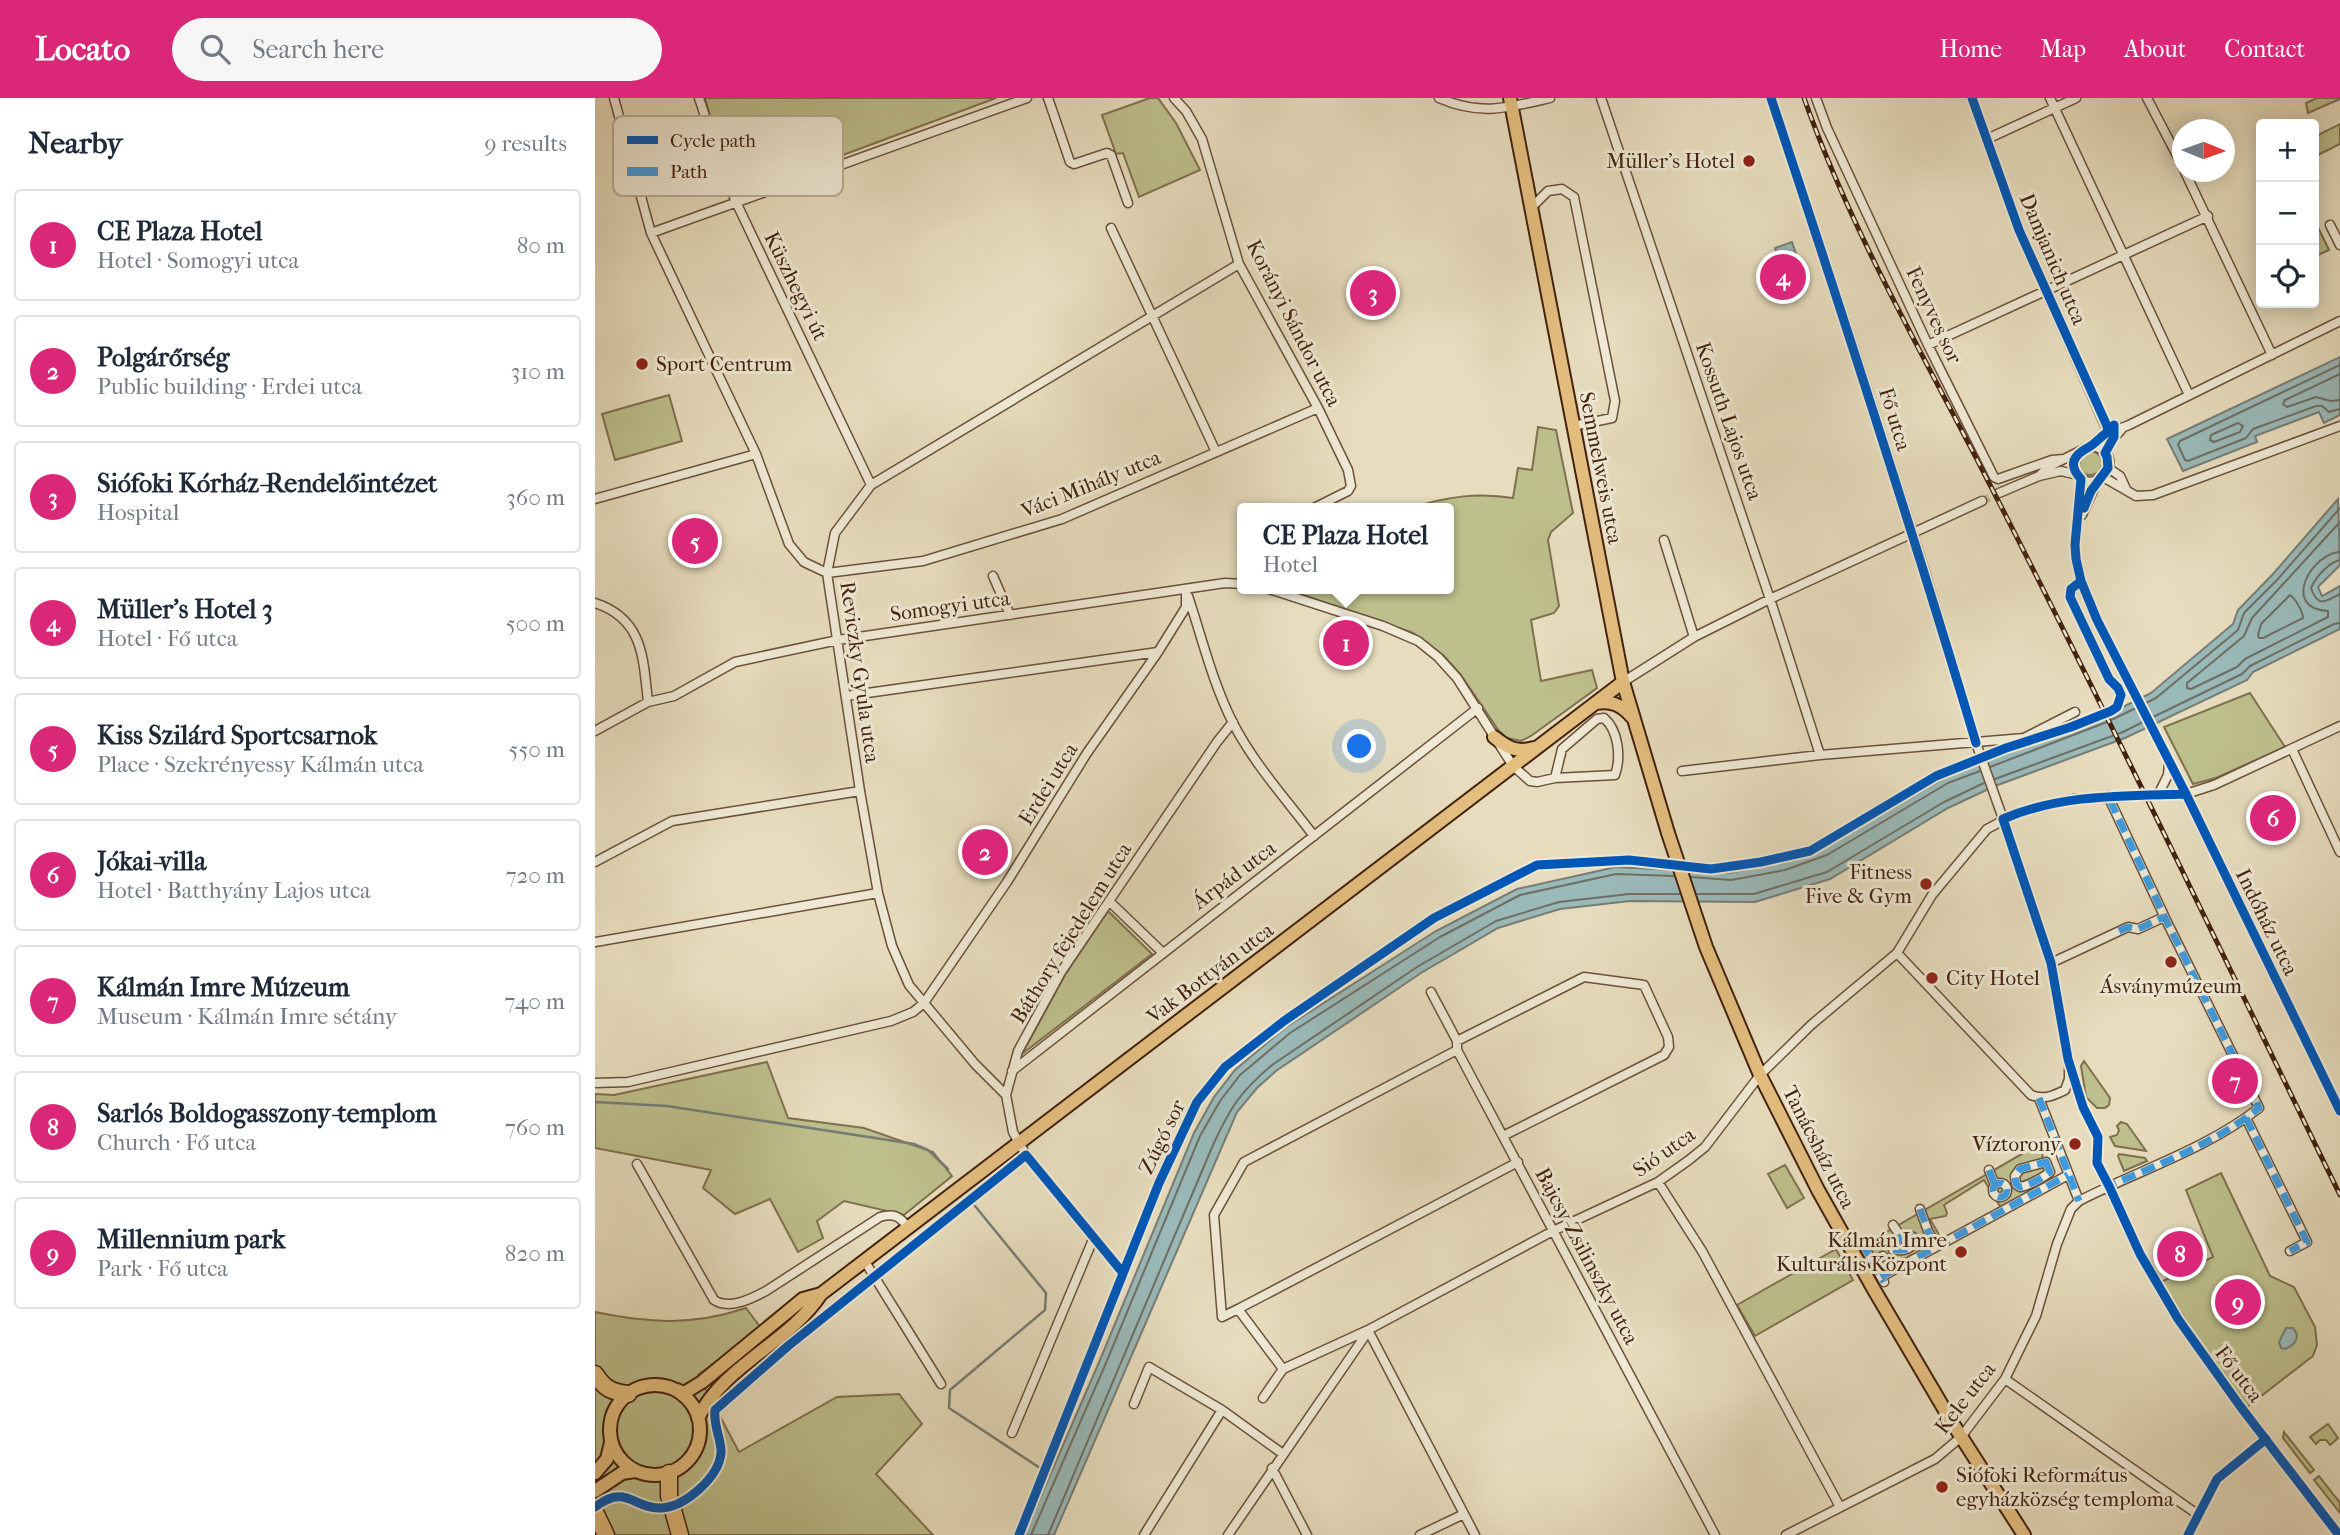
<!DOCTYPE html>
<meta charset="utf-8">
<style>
body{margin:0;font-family:"IM FELL French Canon",serif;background:#f6f6f7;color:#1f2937}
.controls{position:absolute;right:21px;top:21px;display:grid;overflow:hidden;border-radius:7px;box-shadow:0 4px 18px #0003}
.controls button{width:63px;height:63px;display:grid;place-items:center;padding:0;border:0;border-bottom:2px solid #e0e1e3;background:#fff;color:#1f2937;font:35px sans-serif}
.compass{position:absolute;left:1577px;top:21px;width:63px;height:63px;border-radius:50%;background:#fff;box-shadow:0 4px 18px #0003;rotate:91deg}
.you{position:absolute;left:765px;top:649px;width:24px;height:24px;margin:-18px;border:5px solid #fff;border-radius:50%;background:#1a73e8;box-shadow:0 0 0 10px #1a73e833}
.badge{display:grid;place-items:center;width:46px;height:46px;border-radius:50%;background:#db2777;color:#fff;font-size:23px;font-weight:700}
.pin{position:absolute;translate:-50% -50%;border:4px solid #fff;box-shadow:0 2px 7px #0006}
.popup{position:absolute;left:642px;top:405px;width:217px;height:91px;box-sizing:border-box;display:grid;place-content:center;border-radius:7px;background:#fff;filter:drop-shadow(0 2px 5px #0005);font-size:23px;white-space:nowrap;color:#747a83}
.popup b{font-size:26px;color:#1f2937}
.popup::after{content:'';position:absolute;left:50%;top:100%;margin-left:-14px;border:14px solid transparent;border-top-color:#fff}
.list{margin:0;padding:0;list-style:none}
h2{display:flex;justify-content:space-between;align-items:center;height:91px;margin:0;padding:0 28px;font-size:30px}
h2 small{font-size:23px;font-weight:400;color:#747a83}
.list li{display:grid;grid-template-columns:46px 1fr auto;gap:21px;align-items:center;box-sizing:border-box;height:112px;margin:0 14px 14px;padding:0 14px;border:2px solid #e0e1e3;border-radius:7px}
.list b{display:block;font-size:26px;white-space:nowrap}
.list p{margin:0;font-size:23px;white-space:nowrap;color:#747a83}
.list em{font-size:23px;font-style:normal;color:#747a83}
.icon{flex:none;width:38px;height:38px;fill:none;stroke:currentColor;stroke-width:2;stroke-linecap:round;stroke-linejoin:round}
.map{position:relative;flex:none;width:1745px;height:1437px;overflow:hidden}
header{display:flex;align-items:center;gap:42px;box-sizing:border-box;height:98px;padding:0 35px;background:#db2777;color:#fff}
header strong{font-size:33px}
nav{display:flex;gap:38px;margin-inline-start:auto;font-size:24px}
.search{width:490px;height:63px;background:#f6f6f7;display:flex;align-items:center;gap:18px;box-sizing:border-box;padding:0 24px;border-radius:38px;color:#747a83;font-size:26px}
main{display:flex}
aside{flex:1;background:#fff}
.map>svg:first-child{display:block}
</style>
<header>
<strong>Locato</strong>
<div class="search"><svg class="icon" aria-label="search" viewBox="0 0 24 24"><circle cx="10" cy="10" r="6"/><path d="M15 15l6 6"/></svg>Search here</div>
<nav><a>Home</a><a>Map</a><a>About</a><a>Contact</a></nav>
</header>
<main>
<aside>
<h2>Nearby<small>9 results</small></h2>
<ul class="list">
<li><span class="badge">1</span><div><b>CE Plaza Hotel</b><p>Hotel · Somogyi utca</p></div><em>80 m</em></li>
<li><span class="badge">2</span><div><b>Polgárőrség</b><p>Public building · Erdei utca</p></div><em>310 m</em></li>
<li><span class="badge">3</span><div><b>Siófoki Kórház-Rendelőintézet</b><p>Hospital</p></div><em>360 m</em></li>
<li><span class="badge">4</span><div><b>Müller's Hotel 3</b><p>Hotel · Fő utca</p></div><em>500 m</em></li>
<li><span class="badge">5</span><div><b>Kiss Szilárd Sportcsarnok</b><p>Place · Szekrényessy Kálmán utca</p></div><em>550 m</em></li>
<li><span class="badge">6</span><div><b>Jókai-villa</b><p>Hotel · Batthyány Lajos utca</p></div><em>720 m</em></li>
<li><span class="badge">7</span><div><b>Kálmán Imre Múzeum</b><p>Museum · Kálmán Imre sétány</p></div><em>740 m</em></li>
<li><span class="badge">8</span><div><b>Sarlós Boldogasszony-templom</b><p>Church · Fő utca</p></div><em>760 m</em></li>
<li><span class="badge">9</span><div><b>Millennium park</b><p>Park · Fő utca</p></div><em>820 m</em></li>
</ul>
</aside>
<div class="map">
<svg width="1745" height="1437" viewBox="0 0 1745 1437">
<rect width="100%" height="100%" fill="#e7ddbe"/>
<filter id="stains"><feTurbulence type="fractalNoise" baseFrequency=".00286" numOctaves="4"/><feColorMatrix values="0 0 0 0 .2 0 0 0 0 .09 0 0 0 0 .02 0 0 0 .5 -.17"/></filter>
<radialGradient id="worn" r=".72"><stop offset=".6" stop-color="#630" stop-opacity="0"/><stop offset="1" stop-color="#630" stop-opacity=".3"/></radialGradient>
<path fill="#bdbf8c" stroke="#80704e" stroke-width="2" d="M110 0H401L143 96 120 36Z
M555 0H563L581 25 605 72 544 99 528 55 521 56 507 17Z
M1722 0H1745V1L1713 15 1711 5Z
M1745 26V46L1721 58 1719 53V39Z
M1719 121 1734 152 1719 159Z
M74 297 87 343 20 362 7 316Z
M943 329 961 332 978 415 956 434 953 442 964 508 959 515 936 522 946 583 997 572 1002 590 936 638 926 643 912 640 904 633 866 577 849 558 818 535 690 491H854V410H816C850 399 882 394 918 400L923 370 937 372Z
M1483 365a12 12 0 1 1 24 0a12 12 0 1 1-24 0Z
M1655 595 1690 649 1621 680 1598 686 1569 629Z
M513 813 557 856 427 956 470 877Z
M1489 963 1515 1000 1514 1007 1510 1010H1502L1491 999 1486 968Z
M172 964 193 1020 269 1030 338 1054 357 1078 309 1117 249 1103 222 1123 228 1140 203 1154 175 1101 140 1116 108 1090 116 1072 0 1050V996L19 997Z
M1526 1024 1532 1026 1551 1053 1520 1048 1515 1039 1522 1037 1524 1032 1522 1028Z
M1446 1045C1449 1063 1445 1073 1464 1084L1409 1115 1389 1082 1349 1107 1352 1115 1351 1118 1335 1121 1347 1142 1287 1182 1267 1148Z
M1524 1056 1550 1060 1552 1063 1529 1073 1523 1058Z
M1190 1067 1209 1100 1192 1110 1173 1076Z
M1626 1075 1675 1178 1699 1189 1720 1229 1722 1247 1718 1258 1652 1309 1611 1254 1566 1184 1618 1159 1591 1092Z
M1241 1151 1258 1182 1160 1238 1142 1207Z
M151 1210 166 1230 103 1277 144 1354 242 1299 304 1296 327 1326 281 1376 338 1437H0V1214C55 1225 97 1228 151 1210Z
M1733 1326 1743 1340 1735 1347 1731 1342H1725L1721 1346 1715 1339Z
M1689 1334 1719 1372 1715 1375 1688 1340Z
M1724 1378 1745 1405V1415L1719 1382Z"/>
<path fill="#9ababa" stroke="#777d76" stroke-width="2" d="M1197 144 1201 156 1184 162 1180 150Z
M1745 259V317L1729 325 1724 314 1660 338 1662 344 1588 373 1572 341Z
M1743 401 1745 467 1723 489 1727 498 1745 488V531L1658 574 1652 582 1530 640 1400 688 1353 710 1235 781 1160 804 1035 803 965 811 903 830 826 875 681 973 662 990 642 1014 459 1437H429L505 1262 599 1035 619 999 640 972 691 929 841 833 922 791 1021 769 1134 775 1188 765 1230 750 1351 679 1510 618 1556 595 1638 526 1643 512 1678 476Z
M1691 1230H1698C1706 1239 1700 1248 1689 1251L1686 1250 1684 1244Z"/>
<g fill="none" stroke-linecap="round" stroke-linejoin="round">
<path stroke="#6e6e64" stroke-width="2" d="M1745 267 1585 343 1583 347 1590 362 1593 363 1651 340 1658 331 1721 308H1727L1734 314 1745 311
M1745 276 1690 302 1688 306 1692 309 1721 299 1736 303 1745 302
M1643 325 1648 328 1645 334 1619 344 1615 342 1616 337Z
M1745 424 1657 520 1649 538 1592 585V590L1596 591 1642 569 1650 561 1733 519V513C1685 510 1717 455 1745 454
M1745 462C1734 464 1720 480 1716 490 1723 510 1730 504 1745 496
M1695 497C1700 500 1708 514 1708 520L1668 540H1664L1663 537 1666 526Z
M1551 605 1561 600 1643 532 1649 515 1683 481 1745 410
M1558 619 1647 576 1655 568 1739 526 1745 525
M1395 669 1512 624 1541 610
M1400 681 1528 634 1548 624
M1096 779 1136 782 1190 772 1232 757 1353 685 1385 673
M1102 796H1159L1232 774 1349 704 1389 685
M436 1437 511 1265 605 1038 625 1003 645 977 695 935 845 839 925 797 1021 776 1079 778
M453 1437 618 1047C635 1010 645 994 677 967L822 869 901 823 964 804 1034 796H1085"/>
<path stroke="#777d76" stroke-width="2.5" d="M0 1004 72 1008 319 1046 333 1052 353 1071
M380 1108 451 1195 450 1212 355 1292 354 1310 445 1370"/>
<path stroke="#c6b79b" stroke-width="8" stroke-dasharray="8 4" stroke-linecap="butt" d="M1387 403 1404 395"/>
<defs>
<path id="street" d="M19 0 56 135 161 356 194 446 209 464 232 475 328 463 467 421 723 310
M104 0 125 64 141 104 276 387
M453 0 475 64 479 66 512 55 516 57 533 105
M579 0 591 13 607 41 644 166 723 310 753 372 756 388 753 393 719 410
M844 0C886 18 912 10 955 0
M1006 0 1178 510 1225 657
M1176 0 1262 260 1330 474 1381 645 1417 746 1456 865 1473 961 1488 1009 1503 1039 1502 1065 1545 1156 1583 1221 1645 1308 1744 1437
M1221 0 1232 30 1333 247 1399 379 1403 381 1457 362 1469 361
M1377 0 1424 132 1513 334
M1455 0 1594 297
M1552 0 1588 69
M1392 41 1481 0
M1590 74 1677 257
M936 110 953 93 967 91 979 99 1020 303 1017 320 978 328
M1735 127 1745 147
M516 130 621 354
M56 135 432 0
M1333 247 1613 118
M1483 355 1479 367C1491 412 1541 353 1495 348
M1510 355 1514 345 1526 332
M1513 370 1525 378 1531 391
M1444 378 1453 369 1495 348 1506 338 1534 327 1745 223
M1508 379 1541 398 1558 397 1745 328
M1486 381 1480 447 1481 461 1486 483 1502 522 1591 696 1745 1013
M1404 395 1444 378 1466 373 1483 377
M0 401 161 356
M1487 417 1503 382
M1069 442 1099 539
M398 478 415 517
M674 491 788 528 823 543 843 559 862 580 918 668 935 683 942 684 960 680 1020 677C1026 660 1024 633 1009 620L1002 621 967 651 960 680
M593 498C607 540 618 586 638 625 659 666 691 701 719 738
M0 505C49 521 48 561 53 604
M1028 584 1099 539 1175 501 1387 403
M251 598 563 554
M0 633 53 604 79 598 140 564 243 542 630 485 648 486
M1697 651 1745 754
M1087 673 1225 657 1429 640 1480 614
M1563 697 1573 677 1574 665
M0 764 77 723 265 693
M514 803 567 854
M0 844 283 795
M1302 855 1436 997C1449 1002 1458 998 1470 992L1474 981V971
M1456 865 1533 829 1543 831 1569 819
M836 894 862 943V952L1120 1437
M862 943 989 879 1049 887 1073 939 1074 949 1069 957 908 1038
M417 973 883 610
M0 985 33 984 296 923 318 914 329 905 412 784 492 655 563 554 591 509V491
M411 997 380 966 314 887 297 848 283 795 265 693 232 475 240 435 276 387 644 166
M1444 1000 1484 1103
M1651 1020 1712 1144 1695 1153
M1451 1064 1455 1074C1449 1079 1433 1088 1425 1089L1421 1086 1420 1078 1425 1071Z
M42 1066 119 1202C134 1212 156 1201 171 1193L285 1119C299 1115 304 1118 313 1129
M1394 1072 1400 1087
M1063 1084 1107 1153 1245 1409
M1398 1092a7 7 0 1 1 14 0a7 7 0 1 1-14 0Z
M1325 1111 1333 1133 1342 1148
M1298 1127 1306 1139
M1267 1145 1289 1184
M1298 1152C1306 1152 1312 1154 1319 1145L1318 1139 1312 1136 1304 1140 1300 1146 1301 1152
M269 1162 346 1286
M1278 1164 1288 1158
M528 1175 431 1057 418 1034 411 997 423 953 466 874 622 644 638 624
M1286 1179 1473 1077
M643 1211 923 1064
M773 1232 880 1437
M688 1271 773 1232 958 1133 1063 1084 1094 1062 1110 1049 1165 977 1216 927 1302 855 1337 797 1392 731 1422 715 1478 701 1591 696 1619 687 1745 628
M688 1271 643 1211 627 1219 619 1117 649 1064 862 952
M1410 1281 1602 1416
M668 1300 688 1271
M539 1306 554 1269 627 1312 688 1356
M417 1335 499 1139
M677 1370 712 1437
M549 1437 627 1312
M633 1437 772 1235
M825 1437 869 1416
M1191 1437 1340 1361 1366 1339 1410 1281 1441 1218 1462 1146 1476 1111 1484 1103C1544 1072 1610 1052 1664 1010L1572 824 1513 698
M1593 1437 1622 1381 1671 1341"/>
<path id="primary" d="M915 0 1028 584 1073 735 1111 849 1165 977 1223 1092 1278 1190 1358 1326 1429 1437
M1001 605C1016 602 1027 607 1037 619
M899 639C913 650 922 655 939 650
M15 1332a45 45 0 1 1 90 0a45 45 0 1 1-90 0Z
M82 1292 89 1295 107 1284 208 1201 226 1196
M103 1320C130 1266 194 1245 226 1196L1028 584
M0 1375 12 1361 16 1344
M0 1393 27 1375 40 1373"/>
<path id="highway" d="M0 1276C9 1290 16 1294 33 1296
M74 1375V1398L85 1437
M0 1414 11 1437"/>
</defs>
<use href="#street" stroke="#6b503b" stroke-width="11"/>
<use href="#primary" stroke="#42210f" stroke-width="16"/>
<use href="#highway" stroke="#42210f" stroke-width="19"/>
<use href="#street" stroke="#efe9d5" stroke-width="8"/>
<use href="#primary" stroke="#e4be7f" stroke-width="12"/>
<use href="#highway" stroke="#e4be7f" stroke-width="16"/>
<defs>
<path id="rail" d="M1209 0C1256 133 1328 256 1392 381 1514 618 1628 858 1745 1097"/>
</defs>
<use href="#rail" stroke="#42210f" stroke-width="5"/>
<use href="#rail" stroke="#efe9d5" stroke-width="2.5" stroke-dasharray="8" stroke-linecap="butt"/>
<path stroke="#3f9bde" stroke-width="7" stroke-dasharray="14 7" stroke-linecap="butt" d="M1524 833 1533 829 1543 831 1569 819
M1444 1000 1484 1103
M1651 1020 1712 1144 1695 1153
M1451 1064 1455 1074C1449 1079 1433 1088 1425 1089L1421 1086 1420 1078 1425 1071Z
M1394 1072 1400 1087
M1510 1083 1514 1088C1565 1066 1620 1045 1664 1010L1572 824 1513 698
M1398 1092a7 7 0 1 1 14 0a7 7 0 1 1-14 0Z
M1325 1111 1333 1133 1342 1148
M1267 1145 1289 1184
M1298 1152C1306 1152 1312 1154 1319 1145L1318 1139 1312 1136 1304 1140 1300 1146 1301 1152
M1286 1179 1473 1077"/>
<defs>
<path id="cycleway" d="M1176 0C1247 214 1316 428 1381 645
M1377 0 1424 132 1512 328 1513 334C1506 338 1501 345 1494 349 1479 357 1472 366 1486 381L1480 447 1481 461 1486 483 1502 522 1591 696 1745 1013
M1489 410 1496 393 1513 370 1512 359 1510 355 1519 339V327
M1591 696C1529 698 1466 696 1408 721L1456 865 1473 961 1488 1009 1503 1039 1502 1065 1514 1088 1545 1156 1583 1221 1645 1308 1744 1437
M0 1409C32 1385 38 1411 66 1410 90 1409 124 1379 126 1355 127 1343 118 1328 120 1312L193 1248 431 1057 528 1175
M424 1437 564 1085 602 1004 630 969 689 923 839 820 942 767 1034 762 1116 771 1166 764 1215 753 1341 678 1411 650 1476 629 1516 613 1522 609 1526 597 1523 590 1514 581 1475 499 1476 491 1486 483
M1593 1437 1622 1381 1671 1341"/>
</defs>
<use href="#cycleway" stroke="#efe9d5" stroke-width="13"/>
<use href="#cycleway" stroke="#0057b8" stroke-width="9"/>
</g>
<g fill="#8f2418" stroke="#efe9d5" stroke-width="2.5">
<circle cx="1154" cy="63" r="7"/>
<circle cx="47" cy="266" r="7"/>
<circle cx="1331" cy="786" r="7"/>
<circle cx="1576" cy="864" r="7"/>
<circle cx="1337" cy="880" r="7"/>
<circle cx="1480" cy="1046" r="7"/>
<circle cx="1366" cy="1154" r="7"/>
<circle cx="1347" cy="1389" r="7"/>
</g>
<g text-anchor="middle" stroke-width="6" stroke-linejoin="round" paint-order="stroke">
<g font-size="21" fill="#42210f" stroke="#efe9d5" text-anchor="end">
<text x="1140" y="70">Müller's Hotel</text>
<text x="61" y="273" text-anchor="start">Sport Centrum</text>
<text x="1317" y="781">Fitness<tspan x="1317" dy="24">Five &amp; Gym</tspan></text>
<text x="1351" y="887" text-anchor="start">City Hotel</text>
<text x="1576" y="895" text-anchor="middle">Ásványmúzeum</text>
<text x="1466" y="1053">Víztorony</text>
<text x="1352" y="1149">Kálmán Imre<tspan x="1352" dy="24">Kulturális Központ</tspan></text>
<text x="1361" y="1384" text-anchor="start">Siófoki Református<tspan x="1361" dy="24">egyházközség temploma</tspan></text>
</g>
<g font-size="21" fill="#42210f" stroke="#efe9d5">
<text transform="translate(1458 161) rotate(67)" y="7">Damjanich utca</text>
<text transform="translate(201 188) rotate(64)" y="7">Küszhegyi út</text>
<text transform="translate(1339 217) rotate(65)" y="7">Fenyves sor</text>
<text transform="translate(699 225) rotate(63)" y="7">Korányi Sándor utca</text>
<text transform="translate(1300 321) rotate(73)" y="7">Fő utca</text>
<text transform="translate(1134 323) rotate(71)" y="7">Kossuth Lajos utca</text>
<text transform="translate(1006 370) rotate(79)" y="7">Semmelweis utca</text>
<text transform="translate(496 386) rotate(-22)" y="7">Váci Mihály utca</text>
<text transform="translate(355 508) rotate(-8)" y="7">Somogyi utca</text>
<text transform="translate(265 574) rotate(82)" y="7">Reviczky Gyula utca</text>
<text transform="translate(453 686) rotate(-58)" y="7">Erdei utca</text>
<text transform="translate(639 777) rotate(-37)" y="7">Árpád utca</text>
<text transform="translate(1672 824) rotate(64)" y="7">Indóház utca</text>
<text transform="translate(476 835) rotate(-58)" y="7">Báthory fejedelem utca</text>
<text transform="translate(615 875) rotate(-37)" y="7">Vak Bottyán utca</text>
<text transform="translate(567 1039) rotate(-64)" y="7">Zúgó sor</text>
<text transform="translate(1224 1049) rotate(63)" y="7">Tanácsház utca</text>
<text transform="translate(1069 1054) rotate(-35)" y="7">Sió utca</text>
<text transform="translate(992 1158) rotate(62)" y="7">Bajcsy-Zsilinszky utca</text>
<text transform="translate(1644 1276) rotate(53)" y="7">Fő utca</text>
<text transform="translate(1370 1300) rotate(-52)" y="7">Kele utca</text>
</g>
</g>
<rect x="18" y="18" width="230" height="80" rx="10" fill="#efe9d5" stroke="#bbad9a" stroke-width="2"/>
<rect x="32" y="38" width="31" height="8" fill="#0057b8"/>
<rect x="32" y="69" width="31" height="9" fill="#3f9bde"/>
<g font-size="19" fill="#42210f">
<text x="75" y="49">Cycle path</text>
<text x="75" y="80">Path</text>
</g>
<rect width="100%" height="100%" filter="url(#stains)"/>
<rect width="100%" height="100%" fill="url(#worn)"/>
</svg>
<div class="controls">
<button>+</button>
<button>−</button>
<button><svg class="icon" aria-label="locate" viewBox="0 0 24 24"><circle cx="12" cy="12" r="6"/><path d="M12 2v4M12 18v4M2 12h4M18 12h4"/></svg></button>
</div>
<svg class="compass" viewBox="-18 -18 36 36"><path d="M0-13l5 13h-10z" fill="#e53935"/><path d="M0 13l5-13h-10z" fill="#747a83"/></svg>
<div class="you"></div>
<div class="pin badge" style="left:751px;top:545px">1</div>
<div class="popup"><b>CE Plaza Hotel</b>Hotel</div>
<div class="pin badge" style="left:390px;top:754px">2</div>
<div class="pin badge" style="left:778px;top:195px">3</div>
<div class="pin badge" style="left:1188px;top:179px">4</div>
<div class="pin badge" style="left:100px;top:443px">5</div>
<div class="pin badge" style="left:1678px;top:720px">6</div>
<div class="pin badge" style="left:1640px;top:983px">7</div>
<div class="pin badge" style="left:1585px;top:1156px">8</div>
<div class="pin badge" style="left:1643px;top:1204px">9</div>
</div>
</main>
